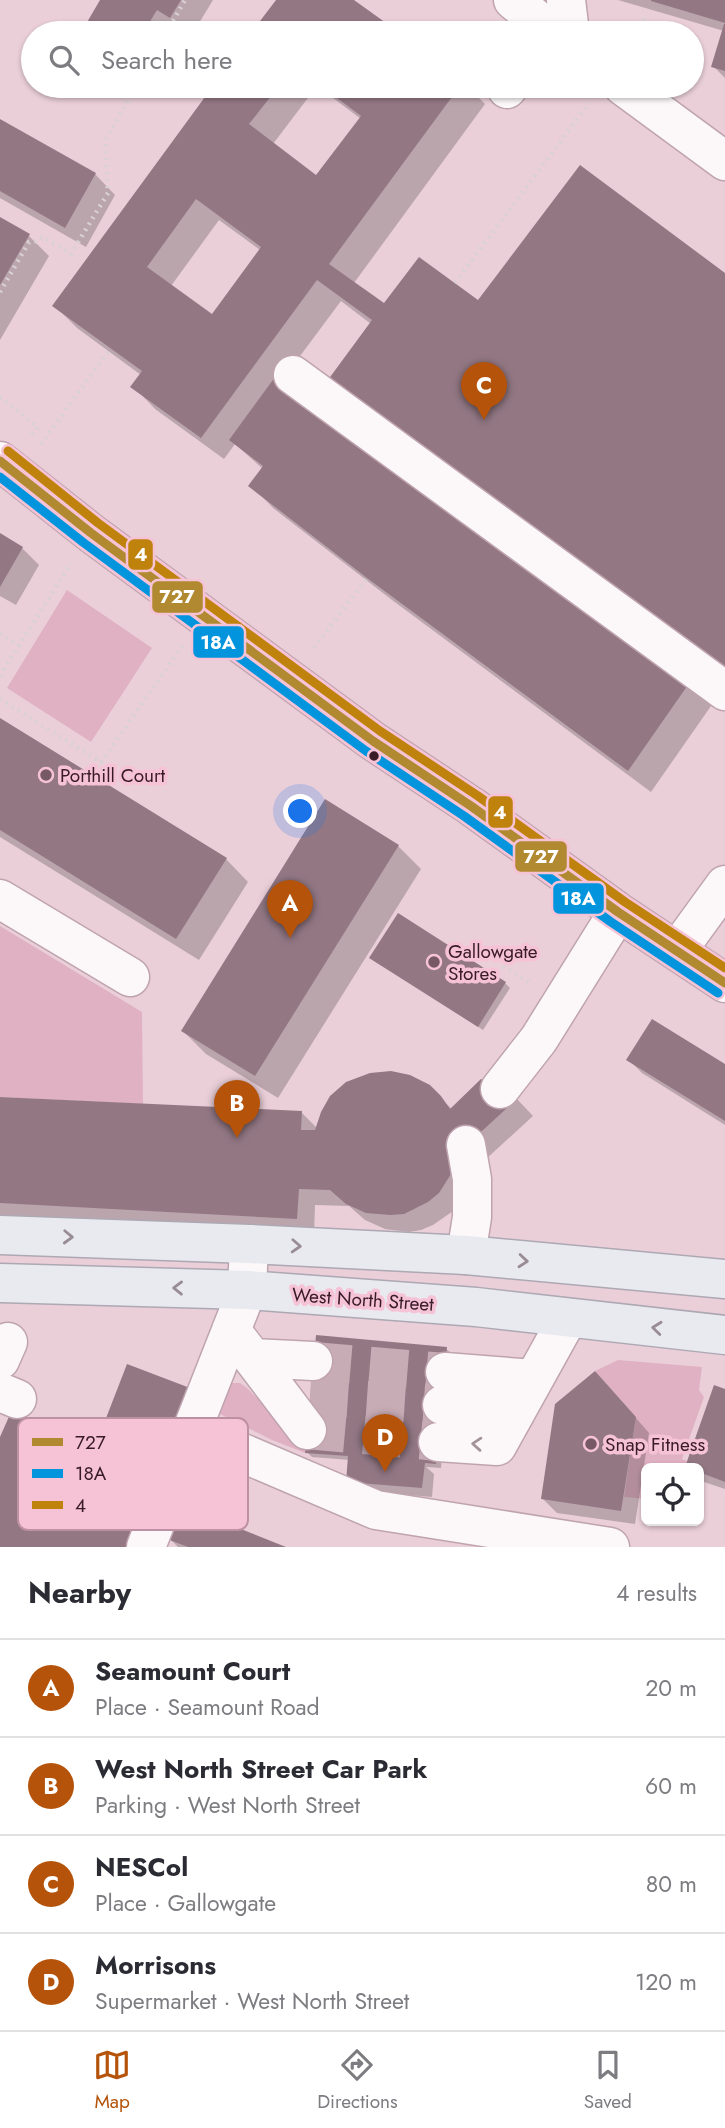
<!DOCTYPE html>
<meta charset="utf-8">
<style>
body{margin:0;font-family:Jost,sans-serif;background:#f2f2f3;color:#2b2b33}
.controls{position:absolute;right:21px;bottom:21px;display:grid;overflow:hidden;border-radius:10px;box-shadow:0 2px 5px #0004}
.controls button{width:63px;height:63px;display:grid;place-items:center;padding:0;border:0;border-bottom:2px solid #e1e1e2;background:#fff;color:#2b2b33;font:35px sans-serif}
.you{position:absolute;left:301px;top:812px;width:24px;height:24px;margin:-18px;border:5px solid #fff;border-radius:50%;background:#1a73e8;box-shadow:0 0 0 10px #1a73e833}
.badge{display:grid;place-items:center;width:46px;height:46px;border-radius:50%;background:#b45309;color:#fff;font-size:23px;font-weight:700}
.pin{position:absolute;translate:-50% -58px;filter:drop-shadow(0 2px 4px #0008)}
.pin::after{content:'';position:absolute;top:37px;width:24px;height:21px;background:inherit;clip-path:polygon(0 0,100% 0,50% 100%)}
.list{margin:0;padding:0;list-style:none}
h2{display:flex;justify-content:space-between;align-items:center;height:91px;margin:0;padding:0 28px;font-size:30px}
h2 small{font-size:23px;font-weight:400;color:#7c7c81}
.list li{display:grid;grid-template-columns:46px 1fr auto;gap:21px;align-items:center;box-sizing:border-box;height:98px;padding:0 28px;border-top:2px solid #e1e1e2}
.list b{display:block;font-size:26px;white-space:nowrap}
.list p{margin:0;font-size:23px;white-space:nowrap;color:#7c7c81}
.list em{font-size:23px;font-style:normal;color:#7c7c81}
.icon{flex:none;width:38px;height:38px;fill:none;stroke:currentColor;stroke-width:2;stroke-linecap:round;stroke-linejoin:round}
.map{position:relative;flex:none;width:725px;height:1547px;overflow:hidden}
.search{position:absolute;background:#fff;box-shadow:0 2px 5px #0004;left:21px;right:21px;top:21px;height:77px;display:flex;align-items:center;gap:18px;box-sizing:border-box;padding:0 24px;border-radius:38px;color:#7c7c81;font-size:26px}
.sheet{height:483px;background:#fff}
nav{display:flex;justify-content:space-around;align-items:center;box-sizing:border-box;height:98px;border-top:2px solid #e1e1e2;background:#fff;font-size:19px;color:#7c7c81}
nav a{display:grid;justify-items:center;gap:4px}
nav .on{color:#b45309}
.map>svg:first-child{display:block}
</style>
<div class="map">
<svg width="725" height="1547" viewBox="0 0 725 1547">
<rect width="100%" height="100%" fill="#eacfd9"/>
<path fill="#e0b1c2" d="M67 590 152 648 91 742 7 688Z
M0 926 142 1012 143 1104 0 1097Z
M618 1360 702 1367 699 1390 704 1397 682 1459 687 1461 684 1468H646V1499L624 1497 636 1417 595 1371Z
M228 1383H240L247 1388 283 1425 306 1439 305 1453 272 1440 210 1409Z"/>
<path fill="#0003" fill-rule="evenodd" d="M102 0H213L193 33H184L177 30 175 33H98L88 24Z
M278 0H351L397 33H254Z
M618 0H725V78L713 66 724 31Z
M215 86H467L485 104 354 283 385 306 478 302 725 276 689 683 711 706 651 792 392 600 273 508 251 485 263 469 235 444 224 459 155 409 133 386 141 375 77 328 54 305ZM317 86 361 119 316 177 273 144ZM219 220 260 250 213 316 171 286ZM341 301 371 324 311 405 280 383Z
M0 121 95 174 115 195 86 247 0 198Z
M0 219 29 236 49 256 0 340Z
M0 535 22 548 39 565 16 605 0 596Z
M0 722 226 859 248 882 199 960 0 837Z
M398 846 421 869 278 1098 206 1054 183 1031Z
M371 958 505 983 510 988 483 1030Z
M628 1059 725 1066V1125L642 1073Z
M482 1081 517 1099 533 1116 474 1170 456 1209 433 1225 421 1230 408 1232 385 1229 365 1220 349 1206 315 1205 314 1235 0 1218V1099L302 1113 317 1128 428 1087 452 1109Z
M446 1349 451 1353 441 1468 426 1467 434 1474 432 1497 357 1491 350 1460 312 1457 307 1452Z
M609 1387 649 1433 635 1524 557 1513 543 1499Z
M725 1391V1489L701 1481 699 1479V1468L687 1467Z
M169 1538 282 1547H178Z"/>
<path fill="#937884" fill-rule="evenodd" d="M100 0H181L170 18 157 10 143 33H102L86 24Z
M276 0H354L400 33H251Z
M651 0H725V23L651 1Z
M724 24H725V71L711 67Z
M213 86H279L249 124 316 175 361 116 321 86H460L329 264 384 303 419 257 478 300 580 165 725 273V677L690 682 628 771 367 578 248 486 263 466 229 440 275 377 311 403 372 320 317 280 201 438 130 387 142 371 52 306ZM196 199 261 247 212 314 147 267Z
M0 119 96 173 65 228 0 191Z
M0 217 30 234 0 285Z
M0 533 23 547 0 587Z
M0 718 227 858 176 939 0 830Z
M325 799 399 845 255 1076 181 1031Z
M398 913 506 982 478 1027 369 958Z
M652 1019 725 1064V1121L626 1060Z
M391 1071 410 1075 430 1085 441 1096 450 1109 481 1079 518 1098 458 1153 451 1174 439 1193 428 1202 404 1214 390 1215 366 1213 346 1204 330 1190 299 1189 297 1219 0 1203V1097L302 1111 301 1130H315L321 1112 330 1096 346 1082 370 1073Z
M316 1335 447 1347 436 1464 425 1463 422 1488 346 1482 348 1456 305 1453Z
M127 1364 190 1388 136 1547H0V1437L11 1412 96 1444Z
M595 1371 636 1417 621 1511 541 1499 555 1404Z
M714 1385 725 1389V1482L699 1472V1468L685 1467Z
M181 1505 286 1547H188L167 1539Z"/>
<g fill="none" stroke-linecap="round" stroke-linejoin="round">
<path stroke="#c7abb5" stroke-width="38" stroke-dasharray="38 19" stroke-linecap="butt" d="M313 1361 445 1372
M310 1396 442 1405
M307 1430 438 1442"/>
<defs>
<path id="minor" d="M513 0 553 33
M566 0 570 33
M623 86 725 161
M507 89 509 86
M293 375 725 691
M0 461 91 533 373 741 471 806 618 912 725 983
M0 899 130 977
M677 951 725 885
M500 1089 539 1039 618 912
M466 1255 472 1217V1179L466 1145
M231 1330 307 1430
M253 1358 313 1361
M0 1360 8 1342
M445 1372 534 1379
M0 1392 17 1399
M442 1405 517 1410
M191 1431 376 1510 610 1547
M438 1442 497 1446 568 1318
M146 1547 247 1290 249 1244"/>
<path id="major" d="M0 1235 249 1244 466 1255 725 1279
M0 1283 247 1290 476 1307 725 1335"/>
</defs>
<use href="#minor" stroke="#bfa4af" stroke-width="41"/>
<use href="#major" stroke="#ada8b3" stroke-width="41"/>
<path stroke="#d9d1d4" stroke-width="4.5" stroke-dasharray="2 5" stroke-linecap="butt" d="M166 33 185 0
M639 33 644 18
M455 283 589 103
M0 292 29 242 36 241 43 237 71 254 108 193 105 141 136 86
M0 397 38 427 30 438
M41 444 110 349
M0 634 19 645
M314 648 367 578
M0 676 71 563
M0 699 101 762 183 645
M503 966 532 984"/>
<use href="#minor" stroke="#fcf8f9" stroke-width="38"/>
<use href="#major" stroke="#e8eaef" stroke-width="38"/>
<defs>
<path id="bus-1" d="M0 461 91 533 373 741 471 806 618 912 725 983"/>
<path id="bus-2" d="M0 477 84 543 366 751 464 816 611 922 718 993"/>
<path id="bus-3" d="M8 451 98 523 380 731 478 796 625 902 725 968"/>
</defs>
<use href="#bus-1" stroke="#f6c3d6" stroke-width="14"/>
<use href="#bus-2" stroke="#f6c3d6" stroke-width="14"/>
<use href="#bus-3" stroke="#f6c3d6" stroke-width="14"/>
<use href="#bus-1" stroke="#b08930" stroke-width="9"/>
<use href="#bus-2" stroke="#0295dd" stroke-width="9"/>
<use href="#bus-3" stroke="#bf820c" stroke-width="9"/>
</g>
<defs><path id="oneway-chevron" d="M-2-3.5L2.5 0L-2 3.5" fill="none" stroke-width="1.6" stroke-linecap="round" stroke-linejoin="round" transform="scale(1.75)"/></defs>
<g stroke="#998c95">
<use href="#oneway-chevron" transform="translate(68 1237) rotate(2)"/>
<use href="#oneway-chevron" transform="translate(296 1246) rotate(3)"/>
<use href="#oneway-chevron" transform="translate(523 1261) rotate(5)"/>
<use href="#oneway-chevron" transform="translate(178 1288) rotate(-179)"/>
<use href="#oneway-chevron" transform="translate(657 1328) rotate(-174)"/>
</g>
<use stroke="#a4949a" href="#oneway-chevron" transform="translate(477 1444) rotate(-176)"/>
<circle fill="#391a27" stroke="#f6c3d6" stroke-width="2.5" cx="374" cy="756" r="6"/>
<g fill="#775965" stroke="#f6c3d6" stroke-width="2.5">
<circle cx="46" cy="775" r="7"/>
<circle cx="434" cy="962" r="7"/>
<circle cx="591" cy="1444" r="7"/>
</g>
<g text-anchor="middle" stroke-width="7" stroke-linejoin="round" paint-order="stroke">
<g font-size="19" fill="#391a27" stroke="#f6c3d6" text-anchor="start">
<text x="60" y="782">Porthill Court</text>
<text x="448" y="958">Gallowgate<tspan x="448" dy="22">Stores</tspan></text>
<text x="605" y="1451">Snap Fitness</text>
</g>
<g font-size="19" fill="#391a27" stroke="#f6c3d6">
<text transform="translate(363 1299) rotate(4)" y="7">West North Street</text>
</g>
</g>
<rect x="18" y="1418" width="230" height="112" rx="10" fill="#f6c3d6" stroke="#bd90a2" stroke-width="2"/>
<rect x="32" y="1438" width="31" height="8" fill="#b08930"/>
<rect x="32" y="1469" width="31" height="9" fill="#0295dd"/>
<rect x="32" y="1501" width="31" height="8" fill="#bf820c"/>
<g font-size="19" fill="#391a27">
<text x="75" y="1449">727</text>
<text x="75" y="1480">18A</text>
<text x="75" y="1512">4</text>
</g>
<g stroke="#f6c3d6" stroke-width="2.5">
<rect x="127" y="538" width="27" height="33" rx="7" fill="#bf820c"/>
<rect x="151" y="580" width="53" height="34" rx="7" fill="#b08930"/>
<rect x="192" y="625" width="53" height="34" rx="7" fill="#0295dd"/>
<rect x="487" y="795" width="27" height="34" rx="7" fill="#bf820c"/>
<rect x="514" y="840" width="54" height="33" rx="7" fill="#b08930"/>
<rect x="552" y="882" width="53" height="33" rx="7" fill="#0295dd"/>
</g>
<g font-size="19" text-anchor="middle" font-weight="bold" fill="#fff">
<text x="141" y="561">4</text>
<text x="177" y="603">727</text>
<text x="218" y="649">18A</text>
<text x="500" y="819">4</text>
<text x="541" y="863">727</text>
<text x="578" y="905">18A</text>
</g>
</svg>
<div class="controls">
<button><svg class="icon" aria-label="locate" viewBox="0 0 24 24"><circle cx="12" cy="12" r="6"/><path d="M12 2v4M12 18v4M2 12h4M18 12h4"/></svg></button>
</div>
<div class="you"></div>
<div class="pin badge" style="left:290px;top:938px">A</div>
<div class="pin badge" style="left:237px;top:1138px">B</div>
<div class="pin badge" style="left:484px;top:420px">C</div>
<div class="pin badge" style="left:385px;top:1472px">D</div>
<div class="search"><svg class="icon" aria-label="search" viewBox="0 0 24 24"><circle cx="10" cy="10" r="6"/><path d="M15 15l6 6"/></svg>Search here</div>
</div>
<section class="sheet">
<h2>Nearby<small>4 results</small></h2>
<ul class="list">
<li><span class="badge">A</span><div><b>Seamount Court</b><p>Place · Seamount Road</p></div><em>20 m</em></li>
<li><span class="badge">B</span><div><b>West North Street Car Park</b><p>Parking · West North Street</p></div><em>60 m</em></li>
<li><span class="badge">C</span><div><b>NESCol</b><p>Place · Gallowgate</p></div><em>80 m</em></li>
<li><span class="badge">D</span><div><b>Morrisons</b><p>Supermarket · West North Street</p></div><em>120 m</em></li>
</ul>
</section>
<nav>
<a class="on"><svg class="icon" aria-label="map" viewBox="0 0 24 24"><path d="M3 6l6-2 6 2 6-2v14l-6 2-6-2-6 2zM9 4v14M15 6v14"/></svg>Map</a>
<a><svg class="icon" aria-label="directions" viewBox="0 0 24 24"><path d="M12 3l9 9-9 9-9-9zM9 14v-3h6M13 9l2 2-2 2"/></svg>Directions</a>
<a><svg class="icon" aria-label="saved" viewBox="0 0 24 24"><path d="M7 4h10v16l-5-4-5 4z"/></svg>Saved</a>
</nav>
